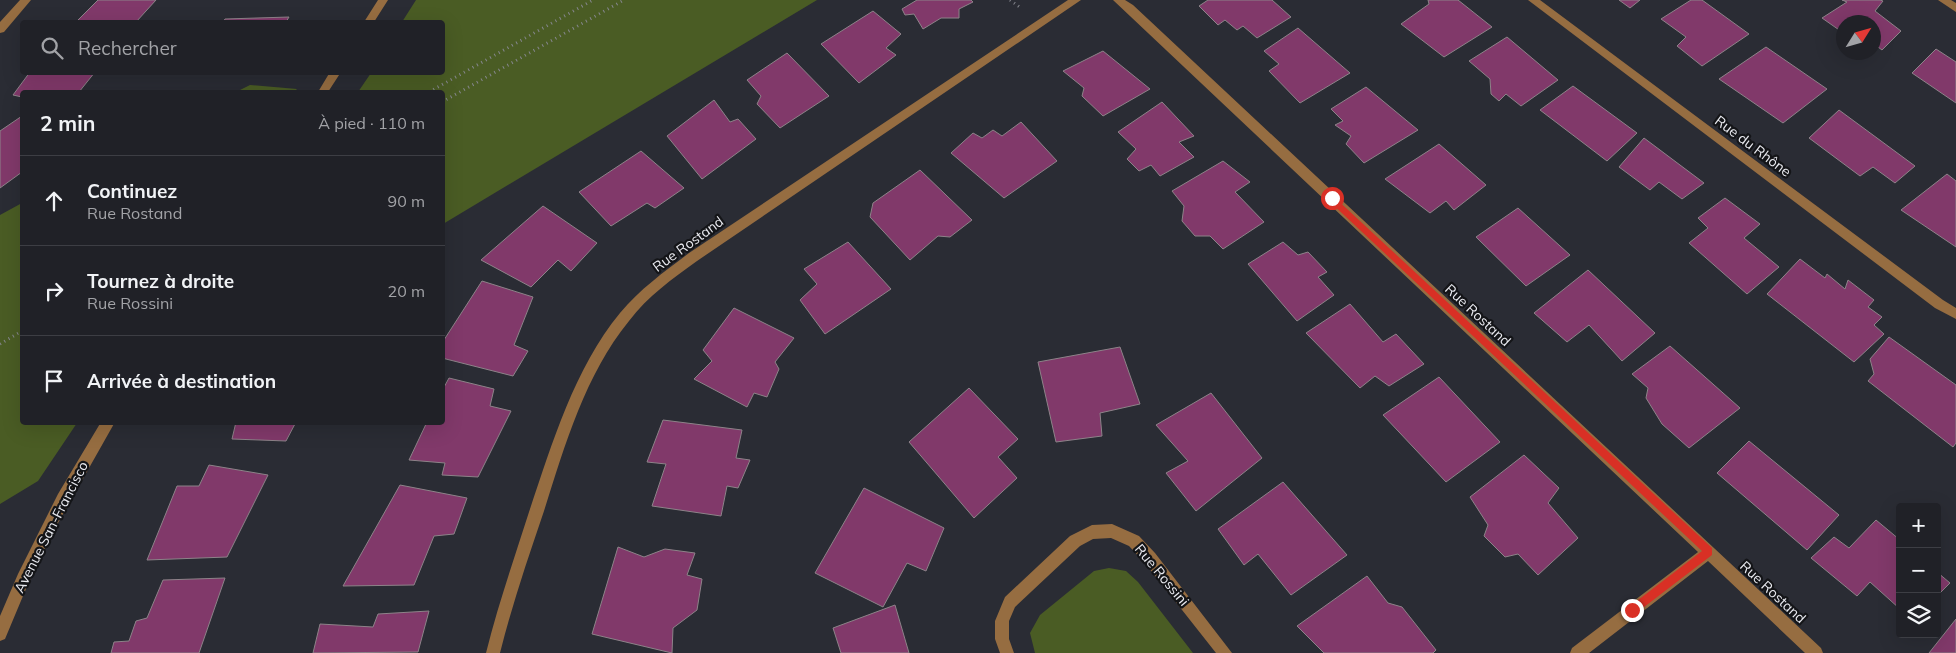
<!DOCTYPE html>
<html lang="fr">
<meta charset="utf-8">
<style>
body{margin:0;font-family:Mulish,sans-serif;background:#28292f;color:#f1f3f6}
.controls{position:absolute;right:15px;bottom:15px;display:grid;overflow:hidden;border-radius:5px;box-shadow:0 5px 20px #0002}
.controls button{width:45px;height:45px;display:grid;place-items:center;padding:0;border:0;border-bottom:1px solid #3d3e44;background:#202127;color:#f1f3f6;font:25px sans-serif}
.compass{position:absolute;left:1836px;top:15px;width:45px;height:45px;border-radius:50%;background:#202127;box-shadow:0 5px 20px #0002;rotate:53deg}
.stop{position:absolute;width:15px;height:15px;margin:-11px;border:4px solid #d93025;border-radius:50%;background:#fff}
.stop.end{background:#d93025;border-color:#fff;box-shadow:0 1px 5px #0008}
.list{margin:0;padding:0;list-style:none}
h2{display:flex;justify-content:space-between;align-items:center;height:65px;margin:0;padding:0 20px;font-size:21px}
h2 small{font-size:16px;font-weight:400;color:#a2a3a7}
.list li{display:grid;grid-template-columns:32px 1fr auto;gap:15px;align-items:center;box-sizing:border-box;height:90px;padding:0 20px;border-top:1px solid #3d3e44}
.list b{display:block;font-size:19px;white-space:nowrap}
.list p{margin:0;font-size:16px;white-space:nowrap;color:#a2a3a7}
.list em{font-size:16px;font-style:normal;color:#a2a3a7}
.icon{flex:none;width:28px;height:28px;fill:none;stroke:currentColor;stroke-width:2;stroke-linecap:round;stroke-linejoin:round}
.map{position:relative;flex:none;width:1956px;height:653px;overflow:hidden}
.search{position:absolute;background:#202127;box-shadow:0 5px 20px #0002;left:20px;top:20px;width:425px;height:55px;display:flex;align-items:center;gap:12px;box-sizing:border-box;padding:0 18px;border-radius:5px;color:#a2a3a7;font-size:19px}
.panel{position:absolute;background:#202127;box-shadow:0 5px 20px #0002;left:20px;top:90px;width:425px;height:335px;border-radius:5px}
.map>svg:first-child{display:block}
</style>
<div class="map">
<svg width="1956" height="653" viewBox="0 0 1956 653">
<rect width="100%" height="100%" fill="#2a2c34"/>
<path fill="#4a5c24" d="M416 0H817L443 224 442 92H358L371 73 442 72V22H402Z
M250 85 297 89 294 92H236Z
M22 203V422L77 423 38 481 0 504V215Z
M1109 568 1126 571 1138 582 1193 653H1035L1030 633 1040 615 1094 571Z"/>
<path fill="#81396a" stroke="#8d8389" d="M98 0H156L136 22H76Z
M971 0 973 2 959 9V18H941L923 29 914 14 905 15 902 9 917 0Z
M1208 0H1272L1291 17 1257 38 1243 26 1237 30 1225 20 1218 25 1199 6Z
M1428 0H1458L1492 27 1444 57 1401 24 1429 4Z
M1619 0H1640L1630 8Z
M1691 0H1702L1749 34 1702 66 1677 46 1686 37 1661 19Z
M1842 0H1880L1883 1 1875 11 1901 31 1882 50 1874 44V22H1844L1842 32 1822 18 1847 2Z
M873 11 901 34 886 48 896 55 859 83 821 44Z
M289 17 286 22H223L225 19Z
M1298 28 1350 73 1300 103 1269 71 1279 64 1264 51Z
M1507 37 1558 80 1521 106 1506 94 1499 101 1491 94 1490 79 1469 61Z
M1766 47 1827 89 1783 123 1719 79Z
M1936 49 1956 62V103L1912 73Z
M1103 51 1150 89 1103 116 1082 96 1084 88 1063 71Z
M787 53 829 96 780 128 757 104 761 96 747 80Z
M30 72H95L79 92H22V97L13 95Z
M1573 86 1637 133 1607 161 1540 110Z
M1366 87 1418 130 1364 163 1346 144 1351 136 1335 125 1343 121 1331 109Z
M714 100 730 122 738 119 756 139 702 179 667 136Z
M1162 102 1194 136 1179 142 1194 157 1160 176 1151 165 1139 171 1127 159 1136 149 1118 132Z
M1839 110 1915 166 1895 183 1873 167 1860 176 1809 138Z
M22 116V172L0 188V131Z
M1021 122 1057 161 1004 198 951 153 973 133 982 138 993 130 1002 136Z
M1644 138 1704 183 1682 199 1659 182 1650 190 1619 167Z
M1439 144 1486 185 1454 210 1446 201 1430 213 1385 179Z
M641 151 684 188 655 208 647 203 611 226 579 192Z
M1223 161 1250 182 1235 192 1264 222 1223 249 1210 236H1195L1182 221 1184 206 1172 191Z
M920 170 972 220 950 237 938 236 910 260 870 217 873 203Z
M1947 174 1956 181V247L1901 210Z
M1725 198 1760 224 1744 238 1779 267 1747 294 1689 243 1708 228 1698 218Z
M543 206 597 243 571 271 558 260 531 287 481 260Z
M1518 208 1570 255 1526 286 1476 237Z
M848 242 891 289 825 334 800 300 817 284 804 269Z
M1283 242 1298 255 1308 252 1327 272 1318 277 1334 295 1297 321 1248 264Z
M1800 259 1825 278 1827 274 1845 289 1848 280 1874 300 1868 307 1882 317 1874 325 1884 334 1854 362 1767 294Z
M1588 270 1655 333 1622 361 1589 325 1567 342 1534 313Z
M482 281 533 297 514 345 528 351 513 376 442 358V343Z
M1350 304 1383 342 1396 334 1424 364 1389 386 1375 376 1360 388 1306 333Z
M734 308 794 338 775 362 779 369 767 397 754 393 747 407 694 379 712 361 703 350Z
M1889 337 1956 385V443L1953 447 1868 381 1874 374 1870 359Z
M1670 346 1740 408 1689 448 1662 424 1646 398 1648 388 1632 374Z
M1120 347 1140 404 1100 413 1102 436 1056 442 1038 362Z
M1439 377 1500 442 1446 482 1383 415Z
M449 378 494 389 490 406 511 411 478 477 442 475 445 463 409 460 427 422H442V391Z
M969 388 1018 439 998 457 1017 478 974 518 909 442Z
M1211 393 1262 458 1196 511 1166 473 1188 461 1156 425Z
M663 420 742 430 736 458 750 460 738 488 727 486 721 516 652 506 666 464 647 462Z
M236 422H296L286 441 232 439Z
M1749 441 1839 515 1807 550 1717 473Z
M1524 455 1559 488 1548 503 1578 538 1538 575 1518 554 1505 557 1484 536 1488 525 1470 497Z
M209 465 268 475 227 557 147 560 177 486H199Z
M1283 482 1347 555 1291 595 1258 554 1244 565 1218 529Z
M400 485 467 498 454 534 434 536 414 585 343 586Z
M864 488 944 528 926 571 907 563 883 607 815 573Z
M1876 520 1900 540V609L1870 582 1857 596 1811 558 1834 537 1849 548Z
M618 547 644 557 665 549 695 553 687 575 702 579 697 610 673 628 672 653 592 634Z
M1937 572 1950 583 1937 596Z
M1367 576 1388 603 1402 607 1436 650 1433 653H1324L1297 626Z
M225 578 199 653H111L114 642 129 641 136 621 147 618 163 580Z
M895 605 909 653H841L833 628Z
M429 611 418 652 313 653 320 624 373 627 378 614Z
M1956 619V653H1929Z"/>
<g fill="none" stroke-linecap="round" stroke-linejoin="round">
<path stroke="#86878e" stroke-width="3" stroke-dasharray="1 4" stroke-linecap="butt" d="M1010 0 1021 8
M429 92 593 0
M442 102 624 0
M0 344 22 331"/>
<path fill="#966d41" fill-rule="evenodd" d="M20 0H31L4 32 0 33V22Z
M378 0H388L374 22H364Z
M1068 0H1081L697 261C672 279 648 296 629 321 585 375 565 445 544 511 528 558 512 605 500 653H486C498 605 514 559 529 512 552 444 574 369 620 313 640 289 664 272 689 253Z
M1113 0H1125L1133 5 1821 648 1823 653H1805L1708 561 1589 653H1570L1572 648 1698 552Z
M1528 0H1540L1943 300 1956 308V319L1935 308Z
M1938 0H1951L1956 3V12Z
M330 72H341L328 92H318Z
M101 422H115L54 530 28 584 5 639 0 641V616L18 574 58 494Z
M1112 524 1139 536 1155 553 1232 653H1216L1145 563 1129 546 1111 538 1093 539 1080 546 1015 607 1009 621V639L1014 653H1000L995 639V621L1005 597 1070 536 1092 525Z"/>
</g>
<path fill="#d93025" d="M1332 195 1712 548V555L1635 614H1629V607L1702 551 1329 201 1328 198Z"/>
<g text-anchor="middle" stroke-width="4.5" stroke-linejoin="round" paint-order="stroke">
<g font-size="14" fill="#eaebf1" stroke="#141518">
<text transform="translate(1753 146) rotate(37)" y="5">Rue du Rhône</text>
<text transform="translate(688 244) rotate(-36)" y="5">Rue Rostand</text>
<text transform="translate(1478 315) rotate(43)" y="5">Rue Rostand</text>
<text transform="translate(51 527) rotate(-63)" y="5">Avenue San-Francisco</text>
<text transform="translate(1162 575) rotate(50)" y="5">Rue Rossini</text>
<text transform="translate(1773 592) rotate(43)" y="5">Rue Rostand</text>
</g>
</g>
</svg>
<div class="controls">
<button>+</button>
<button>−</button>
<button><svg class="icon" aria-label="layers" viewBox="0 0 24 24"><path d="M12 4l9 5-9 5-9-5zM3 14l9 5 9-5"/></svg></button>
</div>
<svg class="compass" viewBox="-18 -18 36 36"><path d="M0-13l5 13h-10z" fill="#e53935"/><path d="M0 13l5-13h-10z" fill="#a2a3a7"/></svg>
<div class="stop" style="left:1332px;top:198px"></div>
<div class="stop end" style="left:1632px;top:610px"></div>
<div class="search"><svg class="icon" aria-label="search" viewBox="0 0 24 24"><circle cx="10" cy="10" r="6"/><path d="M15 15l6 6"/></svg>Rechercher</div>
<section class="panel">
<h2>2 min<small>À pied · 110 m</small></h2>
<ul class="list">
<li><svg class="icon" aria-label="ahead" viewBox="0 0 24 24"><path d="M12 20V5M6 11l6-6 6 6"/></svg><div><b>Continuez</b><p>Rue Rostand</p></div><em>90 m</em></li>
<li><svg class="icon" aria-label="right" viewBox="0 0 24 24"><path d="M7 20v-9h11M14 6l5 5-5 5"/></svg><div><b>Tournez à droite</b><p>Rue Rossini</p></div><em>20 m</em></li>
<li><svg class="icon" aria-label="arrive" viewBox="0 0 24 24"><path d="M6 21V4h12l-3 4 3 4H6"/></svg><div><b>Arrivée à destination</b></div></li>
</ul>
</section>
</div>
